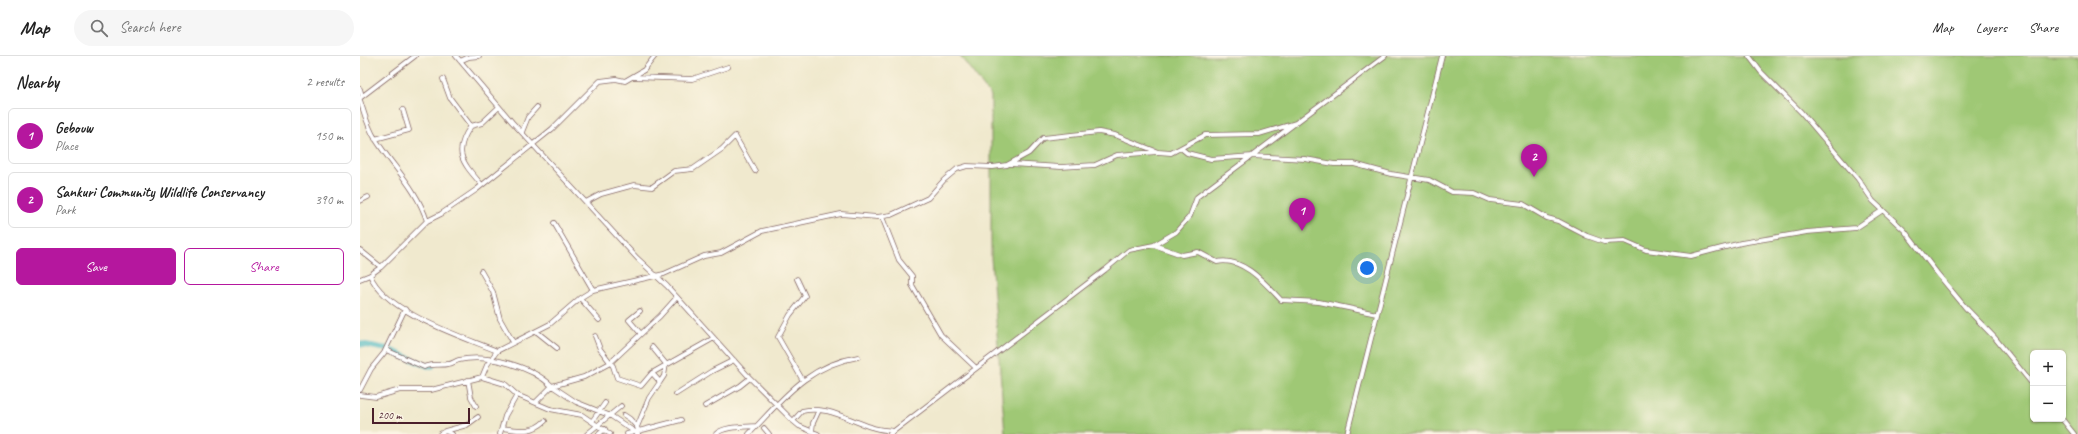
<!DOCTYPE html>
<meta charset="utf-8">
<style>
body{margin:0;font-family:Caveat,sans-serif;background:#f6f6f6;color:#222}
.controls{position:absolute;right:12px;bottom:12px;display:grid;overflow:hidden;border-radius:6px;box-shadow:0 1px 3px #0004}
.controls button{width:36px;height:36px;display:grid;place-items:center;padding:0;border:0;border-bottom:1px solid #e0e0e0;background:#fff;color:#222;font:20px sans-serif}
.scale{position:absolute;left:12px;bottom:10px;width:98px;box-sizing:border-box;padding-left:4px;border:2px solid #4a1f2b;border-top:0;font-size:11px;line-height:14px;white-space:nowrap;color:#4a1f2b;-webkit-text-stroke:3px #fcf5e5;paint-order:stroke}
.you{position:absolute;left:1007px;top:212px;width:14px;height:14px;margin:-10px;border:3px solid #fff;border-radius:50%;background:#1a73e8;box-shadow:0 0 0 6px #1a73e833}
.badge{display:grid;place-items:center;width:26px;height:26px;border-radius:50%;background:#b5179e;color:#fff;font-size:13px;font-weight:700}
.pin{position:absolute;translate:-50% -33px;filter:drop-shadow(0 1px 2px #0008)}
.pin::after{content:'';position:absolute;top:21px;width:14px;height:12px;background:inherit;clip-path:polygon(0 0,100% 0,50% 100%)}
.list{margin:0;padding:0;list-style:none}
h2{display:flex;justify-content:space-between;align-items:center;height:52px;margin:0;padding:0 16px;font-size:17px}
h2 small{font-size:13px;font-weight:400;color:#767676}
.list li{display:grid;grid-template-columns:26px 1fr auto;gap:12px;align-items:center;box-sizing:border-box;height:56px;margin:0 8px 8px;padding:0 8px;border:1px solid #e0e0e0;border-radius:6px}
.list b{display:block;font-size:15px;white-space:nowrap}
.list p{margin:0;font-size:13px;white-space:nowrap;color:#767676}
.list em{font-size:13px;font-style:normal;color:#767676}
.actions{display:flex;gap:8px;padding:12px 16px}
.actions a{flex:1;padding:9px 0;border:1px solid #b5179e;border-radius:6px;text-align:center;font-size:14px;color:#b5179e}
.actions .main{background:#b5179e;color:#fff}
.icon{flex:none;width:22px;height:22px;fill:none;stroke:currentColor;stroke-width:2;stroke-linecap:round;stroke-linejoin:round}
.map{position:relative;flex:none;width:1718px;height:378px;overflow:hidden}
header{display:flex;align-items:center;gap:24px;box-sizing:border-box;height:56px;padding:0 20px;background:#fff;border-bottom:1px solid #e0e0e0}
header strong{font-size:19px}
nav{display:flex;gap:22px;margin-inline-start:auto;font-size:14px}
.search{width:280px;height:36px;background:#f6f6f6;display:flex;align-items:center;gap:10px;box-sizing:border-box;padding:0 14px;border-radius:22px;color:#767676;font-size:15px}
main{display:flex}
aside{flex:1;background:#fff}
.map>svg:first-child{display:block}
</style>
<header>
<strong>Map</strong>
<div class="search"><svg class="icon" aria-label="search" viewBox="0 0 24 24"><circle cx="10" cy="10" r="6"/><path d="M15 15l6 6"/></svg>Search here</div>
<nav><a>Map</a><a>Layers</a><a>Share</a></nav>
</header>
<main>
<aside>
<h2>Nearby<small>2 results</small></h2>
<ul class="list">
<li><span class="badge">1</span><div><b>Gebouw</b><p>Place</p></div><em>150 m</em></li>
<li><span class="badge">2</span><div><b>Sankuri Community Wildlife Conservancy</b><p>Park</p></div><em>390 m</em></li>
</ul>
<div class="actions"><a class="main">Save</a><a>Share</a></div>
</aside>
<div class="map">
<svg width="1718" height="378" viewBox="0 0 1718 378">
<rect width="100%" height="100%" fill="#fcf5e5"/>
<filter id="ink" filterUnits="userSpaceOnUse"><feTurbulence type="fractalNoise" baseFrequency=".025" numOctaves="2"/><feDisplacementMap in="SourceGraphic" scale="8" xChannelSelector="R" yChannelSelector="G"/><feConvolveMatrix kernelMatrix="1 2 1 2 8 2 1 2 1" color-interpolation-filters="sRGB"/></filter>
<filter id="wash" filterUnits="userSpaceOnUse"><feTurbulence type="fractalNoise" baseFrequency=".012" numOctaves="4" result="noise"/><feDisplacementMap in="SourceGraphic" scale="16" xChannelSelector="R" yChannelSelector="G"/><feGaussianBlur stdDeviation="0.9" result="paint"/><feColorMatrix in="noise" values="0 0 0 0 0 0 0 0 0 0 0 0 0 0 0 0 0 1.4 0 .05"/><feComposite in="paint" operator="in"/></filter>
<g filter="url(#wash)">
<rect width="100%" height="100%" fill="#f0e9ce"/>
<path fill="#9fc874" stroke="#747450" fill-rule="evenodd" d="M600 0H1718V378H645L631 202V40ZM1673 297H1703V363H1673Z"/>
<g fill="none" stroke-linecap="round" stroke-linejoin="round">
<path stroke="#48b7c1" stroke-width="6" d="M0 288 27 293 68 310H72"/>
</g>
</g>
<g filter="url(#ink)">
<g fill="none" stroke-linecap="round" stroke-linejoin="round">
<defs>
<path id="minor" d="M96 0 152 66 277 202 307 230 390 322 433 365 439 370 458 378
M1389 0 1401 16 1441 56 1498 123 1513 145 1544 174 1577 217 1605 251 1635 282 1673 329
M100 5 109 1 119 0
M273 21 332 23 368 11
M83 23 90 42 111 70 122 67 139 51
M0 33 2 40
M0 42 55 0
M0 44C4 57 8 72 16 84 34 112 57 133 67 165
M111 70C92 97 103 107 122 129
M162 76 168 61 177 51
M15 83 49 74 43 54
M822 93 827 97 851 103 893 100 945 103 974 108H994L1031 118 1069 124 1092 136 1114 137 1130 144 1163 148 1187 162 1198 165 1227 180 1244 186 1265 185 1286 194 1331 200 1381 187 1447 176 1496 172 1523 154
M651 108 701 111 735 109 757 99 797 96
M0 145 8 141
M226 146 241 138 274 129 292 131 314 115 333 113 362 93 375 80 395 115
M522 161 539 204 552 220V229L581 279 615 311
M194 167 233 234
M794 189 822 199 838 196 857 206C882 200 905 227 921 244L959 246 1017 258
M0 194 21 211 67 165 81 158 116 134 192 73 240 25 256 23 265 25 284 14 295 0
M121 215 133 236 140 263 153 286
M10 219C26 257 101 280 137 295
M0 223 10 219 21 211
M437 223 445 240 430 259 418 281 442 323
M220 242 239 264
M280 255 269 264 281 278
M177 276 197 292
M235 280 240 293 253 310 257 322 281 330 292 317 354 282
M292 291 306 308 304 320 300 326
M26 294 64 311C71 307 80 310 88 308 92 308 95 305 99 304 128 298 171 310 192 330L176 346
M122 321 127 309 137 295 190 268 220 242 233 234 304 218 344 200 361 197 402 175 481 158 517 161 531 159 568 142 584 124 597 113 607 110 633 111 647 109 669 97 683 82 739 76 755 79 798 96 811 97 845 79 899 78 936 67
M108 324 111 341 116 350
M0 334 11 313 24 297 45 253
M316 338 352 315 374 304
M0 339 16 341 40 334H71L122 321 145 328 157 339 190 353 222 359 250 378
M345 350 380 330 390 322
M264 359 270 363 277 371
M1702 363 1714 378
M233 364 245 347
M433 365 442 355C467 349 488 364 511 371 518 374 526 374 533 375
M142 372C160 374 171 378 185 365
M404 372 409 378
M278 374 277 371 289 342 300 326 292 317
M85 375 107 369 118 361
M452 375 453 367 459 354
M80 378 85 375 92 378
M140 378 145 360 157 339
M227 378 261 350
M239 378 245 373
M267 378 321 364
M278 378 251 360 216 346 192 330 224 321 250 307 300 260 317 241
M356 378C364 370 385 371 396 370
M389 378C423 343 446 310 498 301
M530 378 745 214 769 194 794 189 816 176 830 160 837 141 1025 0
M987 378 1082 0"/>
</defs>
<use href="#minor" stroke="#846664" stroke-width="5.5"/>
<use href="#minor" stroke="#fff" stroke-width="4"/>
</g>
</g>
</svg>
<div class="controls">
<button>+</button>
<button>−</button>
</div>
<div class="scale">200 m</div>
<div class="you"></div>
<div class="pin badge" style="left:942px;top:175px">1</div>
<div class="pin badge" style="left:1174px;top:121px">2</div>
</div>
</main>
